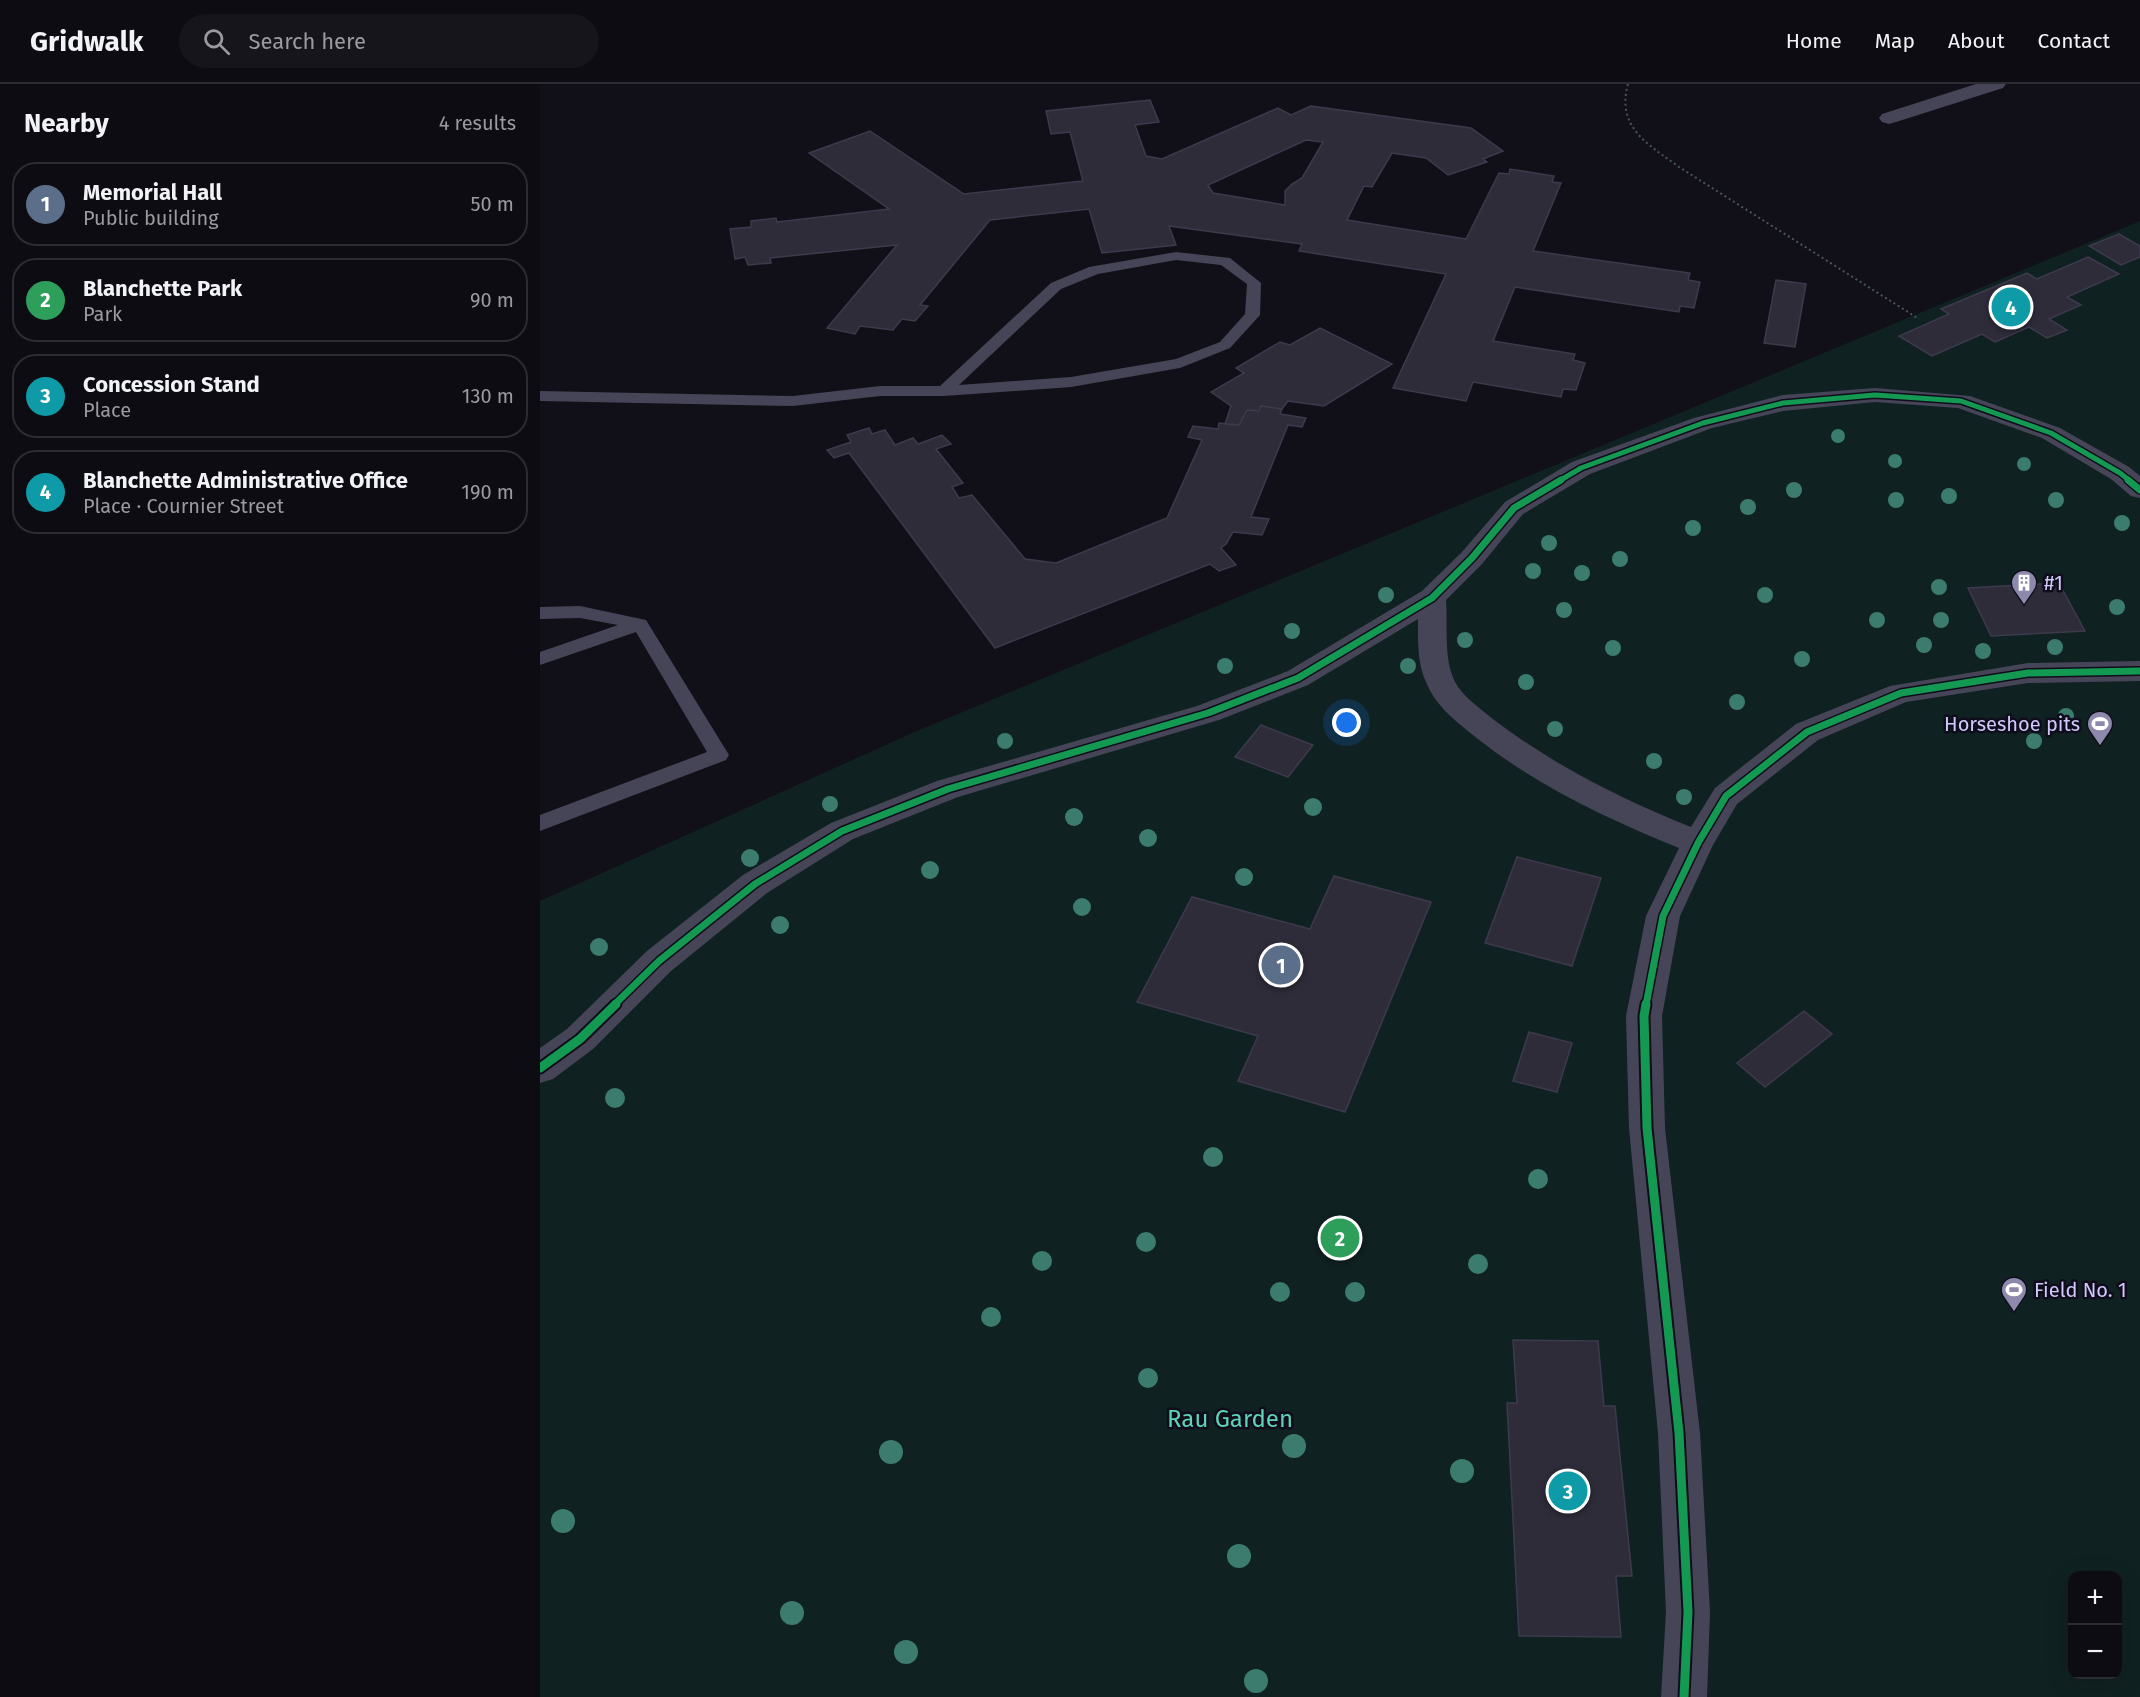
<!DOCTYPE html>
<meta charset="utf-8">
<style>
body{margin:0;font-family:"Fira Sans",sans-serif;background:#16151b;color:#f1f3f6}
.controls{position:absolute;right:18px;bottom:18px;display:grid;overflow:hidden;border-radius:12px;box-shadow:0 6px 24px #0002}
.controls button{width:54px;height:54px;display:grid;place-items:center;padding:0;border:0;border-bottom:2px solid #2d2c32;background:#0d0c12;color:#f1f3f6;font:30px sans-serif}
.you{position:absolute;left:807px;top:639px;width:21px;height:21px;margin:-15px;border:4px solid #fff;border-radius:50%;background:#1a73e8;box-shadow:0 0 0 9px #1a73e833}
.badge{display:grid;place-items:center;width:39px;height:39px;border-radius:50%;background:#1a73e8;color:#fff;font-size:20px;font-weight:700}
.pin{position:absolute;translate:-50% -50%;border:3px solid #fff;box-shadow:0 2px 6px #0006}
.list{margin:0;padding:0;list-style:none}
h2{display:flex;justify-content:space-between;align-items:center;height:78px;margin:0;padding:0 24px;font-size:26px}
h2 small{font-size:20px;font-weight:400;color:#9a9b9f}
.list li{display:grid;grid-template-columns:39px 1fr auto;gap:18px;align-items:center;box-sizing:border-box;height:84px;margin:0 12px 12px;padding:0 12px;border:2px solid #2d2c32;border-radius:24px}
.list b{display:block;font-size:22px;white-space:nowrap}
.list p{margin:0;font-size:20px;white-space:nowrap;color:#9a9b9f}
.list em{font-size:20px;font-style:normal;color:#9a9b9f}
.icon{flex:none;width:33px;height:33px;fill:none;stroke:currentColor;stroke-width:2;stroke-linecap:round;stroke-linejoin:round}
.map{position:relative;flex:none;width:1600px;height:1613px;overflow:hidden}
header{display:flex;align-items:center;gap:36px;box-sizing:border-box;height:84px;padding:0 30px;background:#0d0c12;border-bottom:2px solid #2d2c32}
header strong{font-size:28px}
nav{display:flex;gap:33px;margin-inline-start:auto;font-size:21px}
.search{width:420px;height:54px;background:#16151b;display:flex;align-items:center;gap:15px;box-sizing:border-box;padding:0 21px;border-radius:33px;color:#9a9b9f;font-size:22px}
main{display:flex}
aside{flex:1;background:#0d0c12}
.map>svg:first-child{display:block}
</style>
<header>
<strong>Gridwalk</strong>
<div class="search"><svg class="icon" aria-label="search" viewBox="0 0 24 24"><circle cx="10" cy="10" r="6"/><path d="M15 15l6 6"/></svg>Search here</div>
<nav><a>Home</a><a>Map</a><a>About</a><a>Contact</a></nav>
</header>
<main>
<aside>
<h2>Nearby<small>4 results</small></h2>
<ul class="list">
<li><span class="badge" style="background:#5c6f8a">1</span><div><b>Memorial Hall</b><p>Public building</p></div><em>50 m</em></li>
<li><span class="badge" style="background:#2e9e5b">2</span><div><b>Blanchette Park</b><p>Park</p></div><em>90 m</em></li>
<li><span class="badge" style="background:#0f9aa8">3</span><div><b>Concession Stand</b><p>Place</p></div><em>130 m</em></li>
<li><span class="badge" style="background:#0f9aa8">4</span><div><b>Blanchette Administrative Office</b><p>Place · Cournier Street</p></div><em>190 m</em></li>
</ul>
</aside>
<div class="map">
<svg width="1600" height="1613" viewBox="0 0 1600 1613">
<rect width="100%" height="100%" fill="#111018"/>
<path fill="#102122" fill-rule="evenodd" d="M1600 137V1613H0V817L370 650ZM1532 1492H1578V1590H1532Z"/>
<path fill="#2f2c3a" stroke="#3c3a4c" stroke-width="1.5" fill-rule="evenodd" d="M610 16 619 38 595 41 606 72 622 75 738 24 751 31 771 22 931 44 963 67 943 75 947 78 908 91 886 74 852 69 832 103 824 102 807 136 926 155 959 89 969 90 970 85 1014 92 1012 98 1021 99 993 167 1150 189 1148 196 1160 198 1154 224 1140 222 1139 228 975 203 953 257 1035 270 1033 276 1045 279 1036 306 1023 305 1021 313 933 298 926 317 853 304 906 190 759 167 762 160 629 142 636 161 562 169 549 125 450 136 380 221 388 222 375 237 362 235 353 246 320 242 315 250 287 244 357 161 230 174 231 179 208 181 205 173 195 175 190 145 211 143V137L236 134 237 138 349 125 269 69 330 47 424 110 543 97 530 48 511 50 506 27ZM766 56 783 58 762 94 752 100 745 107V121L673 109 668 101Z
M1579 150 1600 162V173L1581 181 1549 162Z
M1548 173 1579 190 1527 213 1541 221 1509 235 1527 246 1507 254 1489 243 1455 258 1442 250 1392 272 1359 252 1409 230 1401 225 1487 189 1497 195Z
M1236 196 1266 200 1255 263 1224 259Z
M780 244 852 280 784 322 748 317 742 325 721 322 719 327 707 326 699 341 685 340 691 322 671 308 704 289 696 284 740 258 750 261Z
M721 322 742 325 740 330 766 334 762 343 748 341 711 433 729 435 722 451 693 448 686 460 681 464 696 481 679 487 670 480 455 564 309 369 294 374 287 366 311 358 307 351 329 344 332 350 345 346 355 361 373 354 378 360 402 351 411 360 396 365 423 399 412 403 419 414 432 411 485 475 516 479 627 434 662 356 648 353 653 342 678 345 679 339 699 341 707 326 719 327Z
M1519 499 1545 547 1451 552 1428 504Z
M721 641 773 661 748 693 695 673Z
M977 773 1061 794 1032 882 945 859Z
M794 792 891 818 805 1028 698 997 718 952 597 918 652 813 770 845Z
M1264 927 1292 950 1225 1003 1197 979Z
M989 948 1032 959 1017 1008 973 997Z
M973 1256 1058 1257 1064 1322H1075L1092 1492H1076L1081 1553 979 1552 967 1319H977Z"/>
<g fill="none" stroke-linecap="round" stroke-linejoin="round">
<path stroke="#48555f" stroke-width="2" stroke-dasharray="2 3" stroke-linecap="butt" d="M1088 0C1076 44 1108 60 1139 83L1379 235"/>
<path fill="#464558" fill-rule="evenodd" d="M636 168 690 174 721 199 720 231 690 264 640 284 531 303 404 312H340L253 322 0 317V307L253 312 340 302H400L511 199 549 183ZM636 176 681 181 707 200 705 230 680 258 636 275 531 293 419 301 521 205 558 190Z
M40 522 106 536 189 671 186 676 0 747V731L167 668 96 548 0 581V568L78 541 40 534 0 535V523Z"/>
<path fill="#464558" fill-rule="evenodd" d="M1436 0H1466L1463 4 1356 38 1349 40 1342 38 1339 34 1342 30Z
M1335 304 1430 312 1520 344 1589 383 1600 392V414L1591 412 1571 395 1502 354 1418 324 1335 318 1243 327 1172 344 1050 390 983 430 942 480 906 516C908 542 903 574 915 598 923 613 941 625 954 636 1015 682 1081 715 1151 743L1175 704 1256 640 1350 602 1488 579 1600 577V597L1488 599 1366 618 1278 656 1197 720 1173 761 1140 832 1122 932 1125 1044 1160 1349 1170 1528 1167 1613H1121L1126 1528 1118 1349 1089 1044 1086 932 1106 832 1139 764C1068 735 999 703 938 655 918 639 896 623 886 598 877 579 878 556 878 535L768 601 679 636 418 713 313 755 227 809 131 887 53 965 13 995 0 999V964L27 945 107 867 203 791 291 739 397 697 657 622 748 587 882 507 922 468 965 418 1032 378 1154 334 1243 311Z"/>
<defs>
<path id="cycleway-far2" d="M1019 397 1041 384 1163 339 1243 319 1335 311 1421 317 1511 349 1580 389 1590 397"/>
<path id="cycleway-far1" d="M1588 396 1600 406
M74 921 119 877 215 800 302 747 408 705 668 629 758 594 892 514 932 474 974 424 1021 396
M1106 921 1123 832 1158 759 1186 712 1267 648 1361 609 1488 589 1600 587"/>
<path id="cycleway" d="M1106 920 1104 932 1107 1044 1139 1349 1148 1528 1144 1613
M0 984 40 955 76 920"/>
</defs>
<use href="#cycleway-far2" stroke="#0f0c1b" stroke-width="8"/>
<use href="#cycleway-far1" stroke="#0f0c1b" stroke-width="10"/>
<use href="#cycleway" stroke="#0f0c1b" stroke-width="13"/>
<use href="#cycleway-far2" stroke="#139951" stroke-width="5"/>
<use href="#cycleway-far1" stroke="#139951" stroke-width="7"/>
<use href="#cycleway" stroke="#139951" stroke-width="9"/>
</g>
<g fill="#3b7c6e">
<circle cx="1298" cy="352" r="7"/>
<circle cx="1355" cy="377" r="7"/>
<circle cx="1484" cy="380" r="7"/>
<circle cx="1254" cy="406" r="8"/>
<circle cx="1409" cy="412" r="8"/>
<circle cx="1356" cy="416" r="8"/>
<circle cx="1516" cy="416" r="8"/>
<circle cx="1208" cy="423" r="8"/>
<circle cx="1582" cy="439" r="8"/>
<circle cx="1153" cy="444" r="8"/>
<circle cx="1009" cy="459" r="8"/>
<circle cx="1080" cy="475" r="8"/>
<circle cx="993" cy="487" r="8"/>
<circle cx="1042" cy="489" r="8"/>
<circle cx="1399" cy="503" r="8"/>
<circle cx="846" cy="511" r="8"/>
<circle cx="1225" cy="511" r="8"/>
<circle cx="1577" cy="523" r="8"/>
<circle cx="1024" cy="526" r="8"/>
<circle cx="1337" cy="536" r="8"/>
<circle cx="1401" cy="536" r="8"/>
<circle cx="752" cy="547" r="8"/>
<circle cx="925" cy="556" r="8"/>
<circle cx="1384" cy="561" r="8"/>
<circle cx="1515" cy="563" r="8"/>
<circle cx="1073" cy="564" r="8"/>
<circle cx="1443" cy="567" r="8"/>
<circle cx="1262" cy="575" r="8"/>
<circle cx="685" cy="582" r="8"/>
<circle cx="868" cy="582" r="8"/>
<circle cx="986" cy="598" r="8"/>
<circle cx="1197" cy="618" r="8"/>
<circle cx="1526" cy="632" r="8"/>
<circle cx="1015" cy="645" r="8"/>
<circle cx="465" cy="657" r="8"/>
<circle cx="1494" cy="657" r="8"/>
<circle cx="1114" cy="677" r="8"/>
<circle cx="1144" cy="713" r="8"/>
<circle cx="290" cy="720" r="8"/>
<circle cx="773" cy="723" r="9"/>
<circle cx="534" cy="733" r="9"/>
<circle cx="608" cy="754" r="9"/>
<circle cx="210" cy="774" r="9"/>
<circle cx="390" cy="786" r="9"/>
<circle cx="704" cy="793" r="9"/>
<circle cx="542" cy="823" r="9"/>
<circle cx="240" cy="841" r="9"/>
<circle cx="59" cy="863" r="9"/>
<circle cx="75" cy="1014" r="10"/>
<circle cx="673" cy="1073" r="10"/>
<circle cx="998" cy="1095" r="10"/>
<circle cx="606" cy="1158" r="10"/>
<circle cx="502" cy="1177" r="10"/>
<circle cx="938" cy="1180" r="10"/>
<circle cx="740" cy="1208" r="10"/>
<circle cx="815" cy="1208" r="10"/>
<circle cx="451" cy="1233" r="10"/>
<circle cx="608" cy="1294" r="10"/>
<circle cx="754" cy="1362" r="12"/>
<circle cx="351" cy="1368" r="12"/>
<circle cx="922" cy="1387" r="12"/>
<circle cx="23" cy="1437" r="12"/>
<circle cx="699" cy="1472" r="12"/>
<circle cx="252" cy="1529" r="12"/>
<circle cx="366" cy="1568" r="12"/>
<circle cx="716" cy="1597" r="12"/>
</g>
<defs>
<symbol id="building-pin" viewBox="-11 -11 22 30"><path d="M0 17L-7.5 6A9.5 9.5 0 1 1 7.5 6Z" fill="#8c89ac" stroke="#0f0c1b"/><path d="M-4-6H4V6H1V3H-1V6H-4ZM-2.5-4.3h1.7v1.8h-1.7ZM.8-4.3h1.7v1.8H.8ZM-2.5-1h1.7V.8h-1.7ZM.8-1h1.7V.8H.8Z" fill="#fff"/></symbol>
<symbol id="stadium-pin" viewBox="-11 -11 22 30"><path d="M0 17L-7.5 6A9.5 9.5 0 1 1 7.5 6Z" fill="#8c89ac" stroke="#0f0c1b"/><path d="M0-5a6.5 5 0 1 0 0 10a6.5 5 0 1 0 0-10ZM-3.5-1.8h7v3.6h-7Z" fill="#fff"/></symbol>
</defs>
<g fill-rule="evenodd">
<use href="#building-pin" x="1469" y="484" width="30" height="40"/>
<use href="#stadium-pin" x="1545" y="625" width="30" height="40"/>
<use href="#stadium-pin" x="1459" y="1191" width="30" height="40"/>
</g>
<g text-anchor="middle" stroke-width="5" stroke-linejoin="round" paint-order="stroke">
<g font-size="20" fill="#cfcafb" stroke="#0f0c1b" text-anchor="start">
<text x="1504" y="506">#1</text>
<text x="1540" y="647" text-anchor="end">Horseshoe pits</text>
<text x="1494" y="1213">Field No. 1</text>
</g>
<g font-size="24" fill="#5dd4b5" stroke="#0f0c1b">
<text x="690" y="1343">Rau Garden</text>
</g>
</g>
</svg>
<div class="controls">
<button>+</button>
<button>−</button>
</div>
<div class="you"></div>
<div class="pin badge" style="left:741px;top:881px;background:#5c6f8a">1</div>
<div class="pin badge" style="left:800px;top:1154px;background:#2e9e5b">2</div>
<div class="pin badge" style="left:1028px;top:1407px;background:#0f9aa8">3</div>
<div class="pin badge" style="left:1471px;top:223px;background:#0f9aa8">4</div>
</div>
</main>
